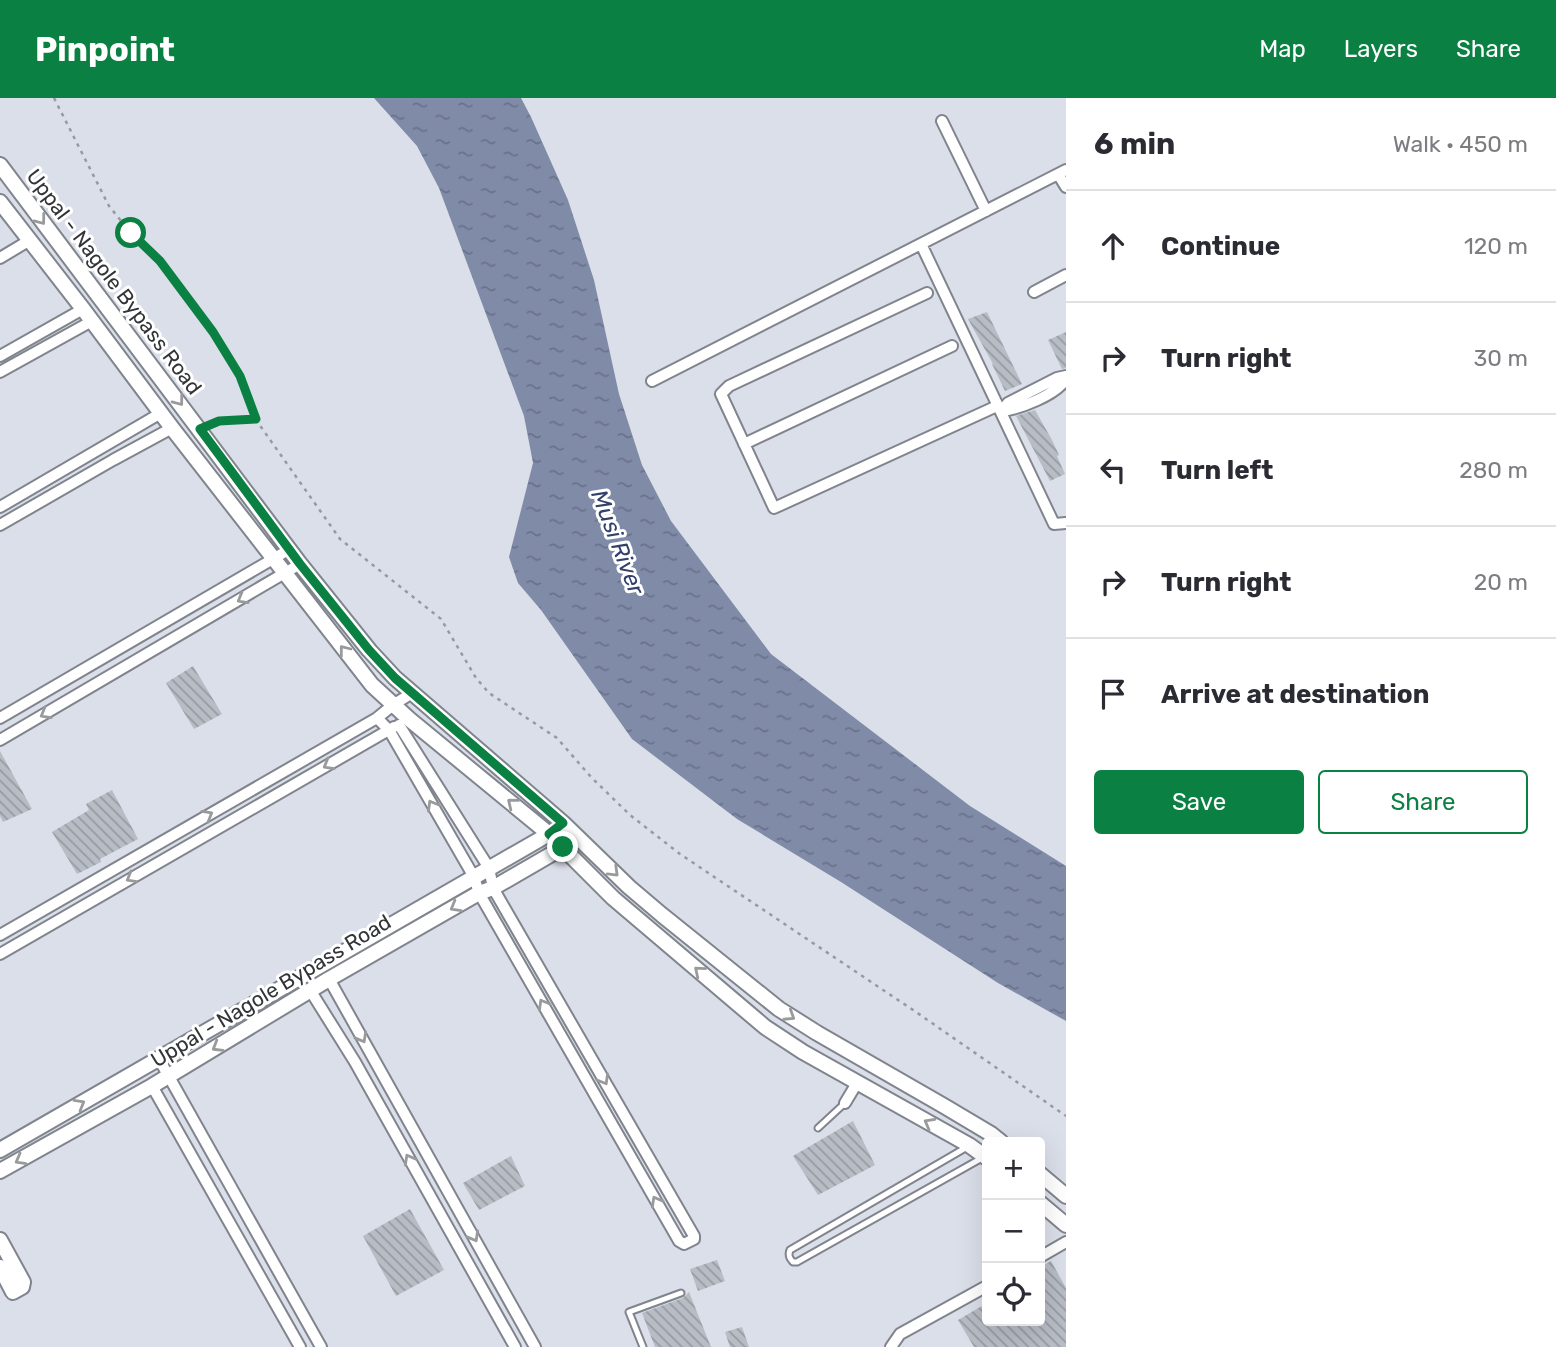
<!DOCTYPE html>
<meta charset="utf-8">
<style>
body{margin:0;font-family:Rubik,sans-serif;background:#f2f2f3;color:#2b2b33}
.controls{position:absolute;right:21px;bottom:21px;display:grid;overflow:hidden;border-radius:7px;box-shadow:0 7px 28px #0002}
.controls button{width:63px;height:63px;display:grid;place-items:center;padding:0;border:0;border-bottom:2px solid #e1e1e2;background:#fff;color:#2b2b33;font:35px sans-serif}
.stop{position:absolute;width:21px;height:21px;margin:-16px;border:5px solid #0b8043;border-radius:50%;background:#fff}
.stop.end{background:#0b8043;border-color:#fff;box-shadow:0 2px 7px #0008}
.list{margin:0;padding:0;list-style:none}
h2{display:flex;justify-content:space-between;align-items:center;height:91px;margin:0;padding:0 28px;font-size:30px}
h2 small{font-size:23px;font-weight:400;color:#7c7c81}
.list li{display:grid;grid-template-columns:46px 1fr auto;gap:21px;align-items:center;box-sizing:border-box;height:112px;padding:0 28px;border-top:2px solid #e1e1e2}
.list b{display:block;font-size:26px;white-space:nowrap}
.list em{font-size:23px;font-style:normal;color:#7c7c81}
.actions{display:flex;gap:14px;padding:21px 28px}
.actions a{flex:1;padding:16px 0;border:2px solid #0b8043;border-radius:7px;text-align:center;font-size:24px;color:#0b8043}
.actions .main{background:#0b8043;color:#fff}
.icon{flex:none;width:38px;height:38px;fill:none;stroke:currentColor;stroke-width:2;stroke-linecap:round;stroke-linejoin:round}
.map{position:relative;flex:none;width:1066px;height:1249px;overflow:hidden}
header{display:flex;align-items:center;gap:42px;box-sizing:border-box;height:98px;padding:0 35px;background:#0b8043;color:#fff}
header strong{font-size:33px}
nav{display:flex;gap:38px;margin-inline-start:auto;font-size:24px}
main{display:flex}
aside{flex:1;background:#fff}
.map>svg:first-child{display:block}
</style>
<header>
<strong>Pinpoint</strong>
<nav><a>Map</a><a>Layers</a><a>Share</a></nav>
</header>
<main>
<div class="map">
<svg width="1066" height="1249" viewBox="0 0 1066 1249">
<defs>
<pattern id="water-ripples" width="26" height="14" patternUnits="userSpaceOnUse" patternTransform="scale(1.75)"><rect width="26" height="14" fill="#808ba8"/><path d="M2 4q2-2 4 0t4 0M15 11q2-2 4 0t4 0" fill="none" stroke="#69728a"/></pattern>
<pattern id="building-back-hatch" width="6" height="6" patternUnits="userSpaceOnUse" patternTransform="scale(1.75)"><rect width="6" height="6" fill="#b8bcc5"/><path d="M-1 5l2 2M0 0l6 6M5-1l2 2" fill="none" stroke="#969aa1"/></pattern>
</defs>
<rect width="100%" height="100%" fill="#dbdfe9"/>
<path fill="url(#water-ripples)" d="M374 0H521L531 19 568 102 594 182 619 296 642 367 671 423 771 556 970 708 1066 768V923L998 885 841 784 737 721 632 641 541 512 518 485 509 459 533 365 524 318 439 90 417 48Z"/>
<path fill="url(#building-back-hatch)" d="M987 214 1022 286 1005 293 992 266H993L968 221Z
M1066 234V270L1062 271 1048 242Z
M1035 312 1052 342 1059 357 1057 358 1065 376 1050 383 1016 318Z
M193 568 222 616 194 631 166 585Z
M0 653 32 711 3 724 0 718Z
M112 692 138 741 100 761 101 764 77 776 52 734 89 712 86 706Z
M853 1023 875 1067 818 1097 793 1058Z
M511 1058 525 1088 479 1112 463 1085Z
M410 1111 444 1172 396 1198 363 1138Z
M717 1162 725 1183 698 1193 690 1171Z
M1051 1163 1066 1190V1249H974L958 1222 987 1205V1223H1040V1169Z
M689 1194 711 1249H655L642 1215 683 1200Z
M742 1229 749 1249H730L725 1234Z"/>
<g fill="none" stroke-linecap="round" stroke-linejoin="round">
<defs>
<path id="service" d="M818 1030 845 1005
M967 1049 790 1152C788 1157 789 1160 793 1164H797L982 1060
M643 1249 629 1214 681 1195"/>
<path id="minor" d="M942 23 986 113
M1058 76 1066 89
M921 146 1054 426 1066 425
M0 160 30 142
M1034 194 1066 177
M927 195 729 288 721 296 774 410 997 308
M0 258 83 211
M0 274 92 223
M652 283 1066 72
M1001 313 1008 305 1057 280 1066 278
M1001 313C1020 311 1056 297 1066 281
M744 346 952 248
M0 409 161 315
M0 427 113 362 172 330
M0 620 290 451
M377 620 389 632 474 779 479 795 679 1143 684 1146 694 1141V1138L493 790 489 770 399 627
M0 642 300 466
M0 837 377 620 393 607 412 595
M0 856 394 629
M329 881 535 1249
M310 892 355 964 515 1249
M159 961 321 1249
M152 988 300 1249
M845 1005 857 985
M1040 1159 1066 1144
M891 1249 900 1236 987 1188"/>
<path id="tertiary" d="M0 67 300 466 369 552 395 580 563 725 629 789 662 817 779 911 817 935 944 1008 991 1036 1001 1044
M0 104 83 211 172 330 372 587 409 621 549 736 613 800 765 929 803 954 969 1047 987 1060
M0 1052 549 736 556 731
M0 1073 152 988 329 881 479 795 493 790 569 746
M1040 1076 1066 1098
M1040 1105 1066 1127
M0 1142 23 1184 22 1189 13 1194 0 1169"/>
</defs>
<use href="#service" stroke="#80848d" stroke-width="9"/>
<use href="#minor" stroke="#80848d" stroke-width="14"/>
<use href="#tertiary" stroke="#80848d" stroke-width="18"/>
<path stroke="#979aa2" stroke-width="2.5" stroke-dasharray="3.5 5" stroke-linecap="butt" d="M54 0 109 108 131 135 160 164 213 234 240 278 254 319 340 441 441 521 476 580 489 595 557 640 591 679 630 717 680 756 916 914 1066 1018
M213 326 220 323 254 321"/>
<use href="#service" stroke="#fff" stroke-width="5"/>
<use href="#minor" stroke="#fff" stroke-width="10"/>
<use href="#tertiary" stroke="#fff" stroke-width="14"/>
</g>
<defs><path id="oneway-chevron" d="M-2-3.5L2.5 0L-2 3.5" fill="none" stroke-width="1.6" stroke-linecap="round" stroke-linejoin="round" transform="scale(1.75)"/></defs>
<g stroke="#989a9c">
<use href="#oneway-chevron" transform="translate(41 122) rotate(53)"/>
<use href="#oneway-chevron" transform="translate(179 303) rotate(53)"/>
<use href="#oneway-chevron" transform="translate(242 501) rotate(150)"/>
<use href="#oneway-chevron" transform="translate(344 552) rotate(-128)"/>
<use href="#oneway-chevron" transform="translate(45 616) rotate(150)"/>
<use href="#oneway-chevron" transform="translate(328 667) rotate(150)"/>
<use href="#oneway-chevron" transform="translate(512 705) rotate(-141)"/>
<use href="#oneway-chevron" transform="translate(432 707) rotate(-120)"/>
<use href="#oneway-chevron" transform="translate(208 717) rotate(-30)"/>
<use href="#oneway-chevron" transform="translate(614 774) rotate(44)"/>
<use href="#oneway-chevron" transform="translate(131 780) rotate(150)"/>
<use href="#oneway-chevron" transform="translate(455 809) rotate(150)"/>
<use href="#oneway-chevron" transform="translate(699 873) rotate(-140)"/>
<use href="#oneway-chevron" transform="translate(543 906) rotate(-120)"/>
<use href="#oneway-chevron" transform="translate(790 918) rotate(33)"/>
<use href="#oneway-chevron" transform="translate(362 940) rotate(61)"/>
<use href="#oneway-chevron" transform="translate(217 949) rotate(149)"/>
<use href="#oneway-chevron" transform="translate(604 982) rotate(60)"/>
<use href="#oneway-chevron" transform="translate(80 1006) rotate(-30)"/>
<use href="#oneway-chevron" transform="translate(929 1025) rotate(-151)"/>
<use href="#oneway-chevron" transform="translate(409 1061) rotate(-119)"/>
<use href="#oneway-chevron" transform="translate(20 1062) rotate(151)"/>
<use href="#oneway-chevron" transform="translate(656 1103) rotate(-119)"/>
<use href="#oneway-chevron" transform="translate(474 1139) rotate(61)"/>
</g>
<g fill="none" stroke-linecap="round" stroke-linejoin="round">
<path stroke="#0b8043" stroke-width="9" d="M131 135 160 163 213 234 240 278 256 321 219 323 200 331 300 466 369 552 395 580 563 725 549 736 563 749"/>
</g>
<g text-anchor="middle" stroke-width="6" stroke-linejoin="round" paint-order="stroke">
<g font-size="21" fill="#323438" stroke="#fff">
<text transform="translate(114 184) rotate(53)" y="7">Uppal - Nagole Bypass Road</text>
<text transform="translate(271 893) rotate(-31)" y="7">Uppal - Nagole Bypass Road</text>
</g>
<g font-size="23" font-style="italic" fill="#32406b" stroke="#fff">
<text transform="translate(618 444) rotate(69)" y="8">Musi River</text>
</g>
</g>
</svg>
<div class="controls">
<button>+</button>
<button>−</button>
<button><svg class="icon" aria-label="locate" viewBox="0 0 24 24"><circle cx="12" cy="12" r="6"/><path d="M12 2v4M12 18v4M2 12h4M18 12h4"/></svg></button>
</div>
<div class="stop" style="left:131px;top:135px"></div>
<div class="stop end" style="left:563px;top:749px"></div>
</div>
<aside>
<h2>6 min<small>Walk · 450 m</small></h2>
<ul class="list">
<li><svg class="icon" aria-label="ahead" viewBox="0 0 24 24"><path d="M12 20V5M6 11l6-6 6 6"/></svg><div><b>Continue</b></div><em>120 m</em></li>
<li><svg class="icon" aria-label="right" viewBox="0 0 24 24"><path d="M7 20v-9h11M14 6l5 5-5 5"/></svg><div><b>Turn right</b></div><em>30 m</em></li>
<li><svg class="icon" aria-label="left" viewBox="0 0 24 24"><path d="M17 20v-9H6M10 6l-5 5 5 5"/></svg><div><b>Turn left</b></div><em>280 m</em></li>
<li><svg class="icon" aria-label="right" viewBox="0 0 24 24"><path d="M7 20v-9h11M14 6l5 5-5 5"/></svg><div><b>Turn right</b></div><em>20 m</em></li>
<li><svg class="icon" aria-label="arrive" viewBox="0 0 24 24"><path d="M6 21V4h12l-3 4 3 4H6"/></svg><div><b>Arrive at destination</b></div></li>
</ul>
<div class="actions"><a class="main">Save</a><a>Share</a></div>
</aside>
</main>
